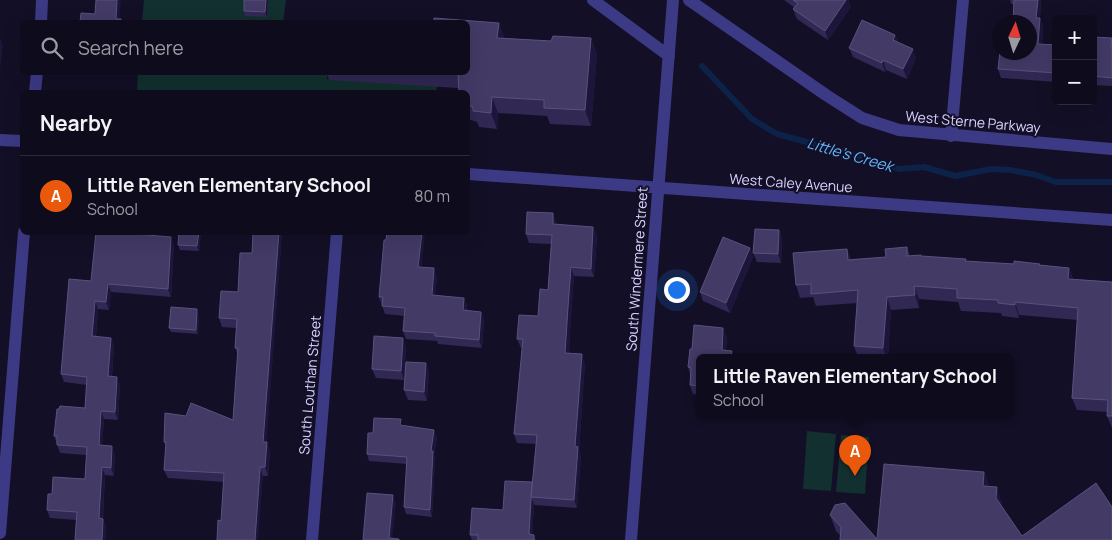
<!DOCTYPE html>
<meta charset="utf-8">
<style>
body{margin:0;font-family:Manrope,sans-serif;background:#171425;color:#f1f3f6}
.controls{position:absolute;right:15px;top:15px;display:grid;overflow:hidden;border-radius:8px;box-shadow:0 5px 20px #0002}
.controls button{width:45px;height:45px;display:grid;place-items:center;padding:0;border:0;border-bottom:1px solid #2e2b3b;background:#0e0b1c;color:#f1f3f6;font:25px sans-serif}
.compass{position:absolute;left:992px;top:15px;width:45px;height:45px;border-radius:50%;background:#0e0b1c;box-shadow:0 5px 20px #0002;rotate:4deg}
.you{position:absolute;left:676px;top:289px;width:18px;height:18px;margin:-12px;border:4px solid #fff;border-radius:50%;background:#1a73e8;box-shadow:0 0 0 8px #1a73e833}
.badge{display:grid;place-items:center;width:32px;height:32px;border-radius:50%;background:#ea580c;color:#fff;font-size:16px;font-weight:700}
.pin{position:absolute;translate:-50% -41px;filter:drop-shadow(0 1px 2px #0008)}
.pin::after{content:'';position:absolute;top:26px;width:18px;height:15px;background:inherit;clip-path:polygon(0 0,100% 0,50% 100%)}
.popup{position:absolute;left:696px;top:354px;width:318px;height:65px;box-sizing:border-box;display:grid;place-content:center;border-radius:8px;background:#0e0b1c;filter:drop-shadow(0 1px 4px #0005);font-size:16px;white-space:nowrap;color:#9b9ba3}
.popup b{font-size:19px;color:#f1f3f6}
.popup::after{content:'';position:absolute;left:50%;top:100%;margin-left:-10px;border:10px solid transparent;border-top-color:#0e0b1c}
.list{margin:0;padding:0;list-style:none}
h2{display:flex;justify-content:space-between;align-items:center;height:65px;margin:0;padding:0 20px;font-size:21px}
h2 small{font-size:16px;font-weight:400;color:#9b9ba3}
.list li{display:grid;grid-template-columns:32px 1fr auto;gap:15px;align-items:center;box-sizing:border-box;height:80px;padding:0 20px;border-top:1px solid #2e2b3b}
.list b{display:block;font-size:19px;white-space:nowrap}
.list p{margin:0;font-size:16px;white-space:nowrap;color:#9b9ba3}
.list em{font-size:16px;font-style:normal;color:#9b9ba3}
.icon{flex:none;width:28px;height:28px;fill:none;stroke:currentColor;stroke-width:2;stroke-linecap:round;stroke-linejoin:round}
.map{position:relative;flex:none;width:1112px;height:540px;overflow:hidden}
.search{position:absolute;background:#0e0b1c;box-shadow:0 5px 20px #0002;left:20px;top:20px;width:450px;height:55px;display:flex;align-items:center;gap:12px;box-sizing:border-box;padding:0 18px;border-radius:8px;color:#9b9ba3;font-size:19px}
.panel{position:absolute;background:#0e0b1c;box-shadow:0 5px 20px #0002;left:20px;top:90px;width:450px;height:145px;border-radius:8px}
.map>svg:first-child{display:block}
</style>
<div class="map">
<svg width="1112" height="540" viewBox="0 0 1112 540">
<rect width="100%" height="100%" fill="#130f26"/>
<path fill="#12302f" d="M144 0H286L283 22H142Z
M138 72H327V79L437 86 436 92H137Z
M807 431 836 434 831 491 803 489Z
M841 435 869 437 865 494 836 492Z"/>
<g fill="none" stroke-linecap="round" stroke-linejoin="round">
<path stroke="#0c2248" stroke-width="6" d="M702 66 752 119 777 134 848 153 899 169 924 167 955 176 991 169 1010 170 1036 175 1056 182H1112"/>
<path stroke="#3d3a85" stroke-width="12" d="M593 0 669 56
M689 0 826 95 862 118 899 130 1112 149
M41 22 42 0
M35 92 37 72
M951 136 963 0
M0 140 22 141
M468 174 1112 220
M0 533 24 232
M312 540 337 232
M631 540 673 0"/>
</g>
<path fill="#312854" d="M244 0H268L267 17 245 16 244 11Z
M784 0H848L851 7 828 40 797 19 793 9 795 8Z
M1010 0H1041L1040 19 1043 27 1042 44 1056 45V82L1001 78 998 69 1030 52 1014 4H1011Z
M499 23 504 38 551 41 591 38 597 54 591 126 550 124 547 116 498 113 497 129 479 127 477 122 468 119V92L458 88 329 80 326 72H468Z
M895 35 898 43 916 58 907 79 886 70 885 72 853 57 849 48Z
M1093 37 1112 40V86L1093 85Z
M556 222V225L593 227 597 236 594 277 574 276 571 315 569 353 585 363 579 450 581 455 577 508 535 505 534 504 532 535 536 540H472L470 535 503 510 532 484 536 444 517 443 514 434 522 348H521L517 339 538 316 548 290 551 244 529 243 526 234Z
M779 230 782 239 781 263 757 262 753 253Z
M201 232 199 251 180 250 178 245Z
M253 232H282L266 442 270 451 268 476H263V478L221 521 224 482 168 478 164 470 166 447 164 442 186 416 233 420 238 355 235 348 236 328 222 327 219 318 238 292 252 253Z
M139 234 174 245 171 297 111 292 109 310 98 309 96 337 111 338 114 346 112 376 117 377 120 385 118 420 104 419 102 446 115 454 114 476 105 475 103 519 106 527V540H75L76 520 50 518 47 510 52 494 85 479 86 455 60 453 54 436 85 408 87 385 64 382 61 374 91 281Z
M907 247 910 256 966 261 1014 264H1040V265L1069 268 1073 279 1112 282V428L1107 416V412L1077 410 1072 398 1078 320 1019 315V318L1002 316 1001 313 961 311 958 302 919 299V308L891 310 888 357H858L854 346 857 303 816 306 813 297 800 298 796 285 847 249 851 259 886 257Z
M750 248 753 257 730 313 703 301 700 292Z
M422 267 437 276 435 295 464 298 467 306V311L481 312 484 320 482 348 438 344 437 341 406 339 403 331 405 316 385 314 379 297Z
M199 314 198 334 171 332 169 328Z
M727 337 726 350 700 357V395L693 394 690 385V374L688 367 692 349Z
M406 347 404 380 376 378 372 369Z
M426 363 429 372 427 401 408 400 404 390Z
M403 425 437 437 434 455 435 458 432 517 406 514 404 507 407 464 369 461 367 454 373 433Z
M984 472 989 486 1002 503V507L1022 536 1112 540H840V535L836 531 830 515 877 539Z"/>
<path fill="#1d163a" d="M117 0H121L119 22 116 19Z
M266 0H268L267 17 265 12Z
M846 0H848L851 7 828 40 825 31Z
M1038 0H1041L1040 19 1043 27 1041 53 1038 44 1036 18Z
M499 23 504 39 497 38Z
M895 35 898 44 893 40Z
M0 38 3 45 0 70Z
M591 38 597 54 591 126 585 110Z
M913 49 916 58 907 79 903 69Z
M883 60 886 70 885 72 882 63Z
M492 97 498 113 497 129 491 113Z
M553 213 556 222V233L553 224Z
M593 227 597 236 594 277 591 269Z
M779 230 782 239 781 263 778 254Z
M199 232H201L199 251 197 246Z
M279 232H282L266 451 263 442Z
M422 232H425L421 275 418 267Z
M171 237 174 245 171 297 168 289Z
M750 248 753 257 730 313 726 303Z
M847 249 852 262 848 260Z
M571 267 574 276 568 362 565 353Z
M434 268 437 276 435 303 432 295Z
M1069 268 1073 281 1068 279Z
M108 284 111 292 109 310 106 302Z
M914 286 919 299V308L915 295Z
M887 297 891 310 888 357H886L883 348Z
M464 298 467 306 466 318 463 310Z
M95 301 98 309 95 344 92 336Z
M1015 302 1019 315V318L1015 305Z
M197 309 199 314 198 334 196 330Z
M481 312 484 320 482 348 479 340Z
M723 328 727 337 725 357 722 350Z
M111 338 114 346 111 384 108 376Z
M403 338 406 347 404 380 401 371Z
M582 354 585 363 579 450 581 455 577 508 574 500 575 446Z
M426 363 429 372 427 401 424 392Z
M117 377 120 385 118 420 115 412Z
M101 411 104 419 102 453 99 445Z
M434 430 437 437 434 455 435 458 432 517 430 510 431 451Z
M267 442 270 451 268 476 265 467Z
M112 446 115 454 114 476 111 468Z
M102 467 105 475 102 527 99 518Z
M260 467 263 476 258 540H255Z
M984 472 990 488 983 486Z
M532 482 535 491 531 497 534 504 532 540 529 534Z
M997 487 1002 503V514L996 498Z
M393 495 396 503 392 540 389 538Z
M103 519 106 527V540H102Z"/>
<path fill="#433a66" stroke="#5a527e" d="M96 0H117L116 19H121V22H80L81 13 95 14Z
M244 0H266L265 12 244 11Z
M793 0H846L825 31 793 9 798 3Z
M1014 0H1038L1036 18H1040L1038 44 1056 45V73L998 69 1000 51V52H1030V22H1013Z
M434 18 499 23 497 38 551 41 553 36 591 38 585 110 544 108V100L492 97 491 113 473 111V107L468 105V92H459L458 72H468V22H434Z
M862 20 895 35 893 40 913 49 903 69 883 60 882 63 849 48Z
M327 21 347 22H326Z
M1093 37 1112 38 1111 48H1112V78L1093 76Z
M527 212 553 213V224L593 227 591 269 571 267 568 307 565 353 582 354 575 446 578 447 574 500 531 497 537 435 514 434 523 339H517L519 315 538 316 540 289 548 290 552 235 526 234Z
M755 229 779 230 778 254 753 253Z
M96 232H135V234L171 237 168 289 108 284 106 302 95 301 92 336 111 338 108 376 117 377 115 412 101 411 99 445 112 446 111 468 102 467 99 518 103 519 102 540H75L77 512 47 510 48 494H52L53 477 85 479 87 447 57 445V436H54L57 409H59L60 406 85 408 87 377 61 374 69 279 91 281Z
M179 232H199L197 246 178 245Z
M253 232H279L263 442H267L265 467H260V470L255 540H217L218 520 221 521 224 473 164 470 166 442H164L165 413 186 416 191 403 233 420 238 348H235L237 319 219 318 221 291 238 292 240 253H252Z
M387 232H422L418 267 434 268 432 295 464 298 463 310 481 312 479 340 435 336V333L403 331 405 308 382 306 383 297H379L384 240H386Z
M723 237 750 248 726 303 700 292Z
M907 247V256L921 255V256L966 259 965 261 1014 264V261L1040 264 1039 265 1069 268 1068 279 1112 282V416H1107L1108 400 1072 398 1078 308 1015 302V305L998 303V300L957 298V289L914 286 915 295 887 297 883 348 854 346 858 290 811 294V284L796 285 793 253 847 249 848 260 886 257 885 249Z
M171 307 197 309 196 330 169 328Z
M694 325 723 328 722 350 732 351 731 357H700V386L690 385 691 368 688 367 690 349H692Z
M374 336 403 338 401 371 372 369Z
M406 362 426 363 424 392 404 390Z
M374 418 401 419 400 425 434 430 431 451H433L430 510 404 507 407 457 367 454 368 433H373Z
M884 464 984 472 983 486 997 487 996 498 1022 536 1096 483 1112 507V540H840L841 527 830 515 835 505 845 503 877 539Z
M505 481 532 482 529 534 534 535V540H478V535H470L472 508 503 510Z
M367 493 393 495 389 538 399 539V540H363Z"/>
<g text-anchor="middle" stroke-width="4" stroke-linejoin="round" paint-order="stroke">
<g font-size="14" fill="#d9d4ff" stroke="#130f26">
<text transform="translate(973 122) rotate(5)" y="5">West Sterne Parkway</text>
<text transform="translate(791 183) rotate(4)" y="5">West Caley Avenue</text>
<text transform="translate(637 269) rotate(-86)" y="5">South Windermere Street</text>
<text transform="translate(310 385) rotate(-85)" y="5">South Louthan Street</text>
</g>
<g font-size="15" font-style="italic" fill="#62b6ff" stroke="#130f26">
<text transform="translate(850 155) rotate(16)" y="5">Little's Creek</text>
</g>
</g>
</svg>
<div class="controls">
<button>+</button>
<button>−</button>
</div>
<svg class="compass" viewBox="-18 -18 36 36"><path d="M0-13l5 13h-10z" fill="#e53935"/><path d="M0 13l5-13h-10z" fill="#9b9ba3"/></svg>
<div class="you"></div>
<div class="pin badge" style="left:855px;top:476px">A</div>
<div class="popup"><b>Little Raven Elementary School</b>School</div>
<div class="search"><svg class="icon" aria-label="search" viewBox="0 0 24 24"><circle cx="10" cy="10" r="6"/><path d="M15 15l6 6"/></svg>Search here</div>
<section class="panel">
<h2>Nearby<small></small></h2>
<ul class="list">
<li><span class="badge">A</span><div><b>Little Raven Elementary School</b><p>School</p></div><em>80 m</em></li>
</ul>
</section>
</div>
